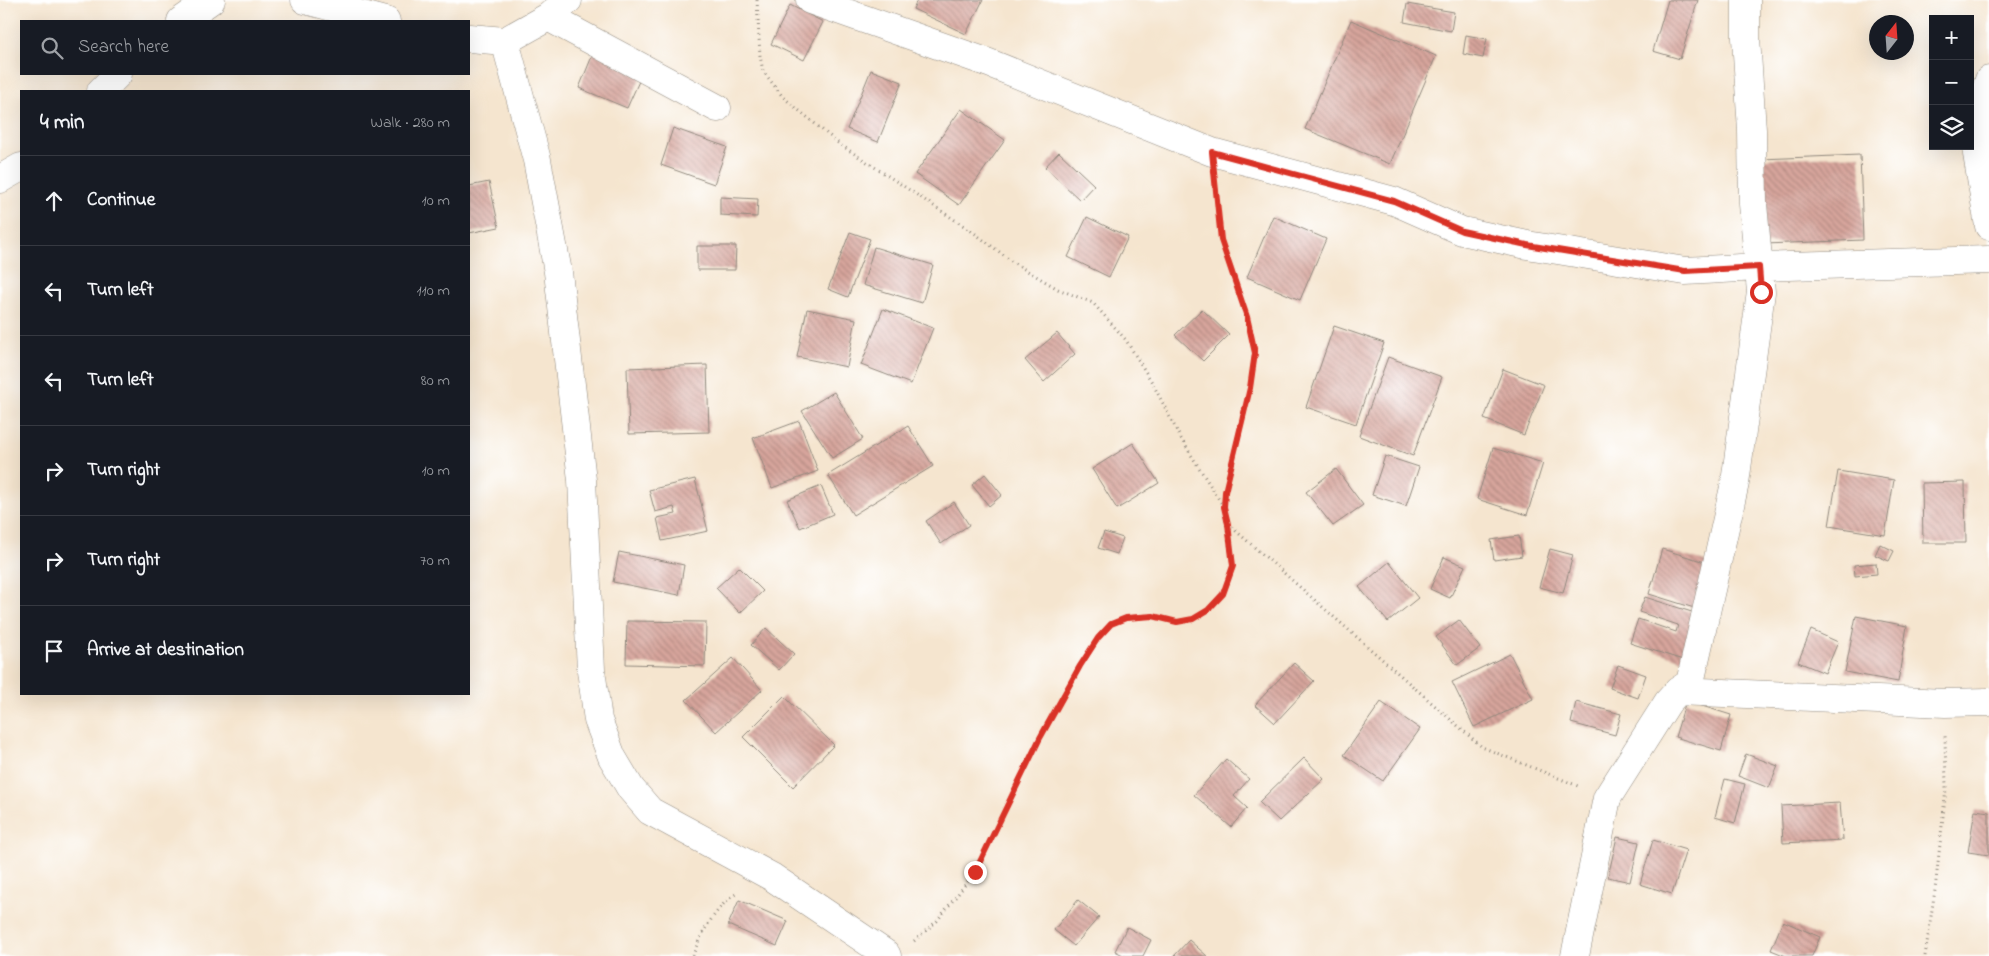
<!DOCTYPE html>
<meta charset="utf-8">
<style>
body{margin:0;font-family:"Indie Flower",sans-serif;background:#20242c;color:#f1f3f6}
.controls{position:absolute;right:15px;top:15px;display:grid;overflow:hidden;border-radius:0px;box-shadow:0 5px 20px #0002}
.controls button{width:45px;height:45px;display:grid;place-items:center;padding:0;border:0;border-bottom:1px solid #363941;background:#171b24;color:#f1f3f6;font:25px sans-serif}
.compass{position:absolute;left:1869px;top:15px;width:45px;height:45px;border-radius:50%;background:#171b24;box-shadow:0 5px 20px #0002;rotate:17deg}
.stop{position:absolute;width:15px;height:15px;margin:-11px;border:4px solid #d93025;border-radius:50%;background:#fff}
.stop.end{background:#d93025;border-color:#fff;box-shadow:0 1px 5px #0008}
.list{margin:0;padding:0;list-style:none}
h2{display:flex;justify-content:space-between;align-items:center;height:65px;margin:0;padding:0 20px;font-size:21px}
h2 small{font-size:16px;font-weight:400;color:#9ea1a6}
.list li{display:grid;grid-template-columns:32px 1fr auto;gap:15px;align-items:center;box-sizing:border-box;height:90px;padding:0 20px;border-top:1px solid #363941}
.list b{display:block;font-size:19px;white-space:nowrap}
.list em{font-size:16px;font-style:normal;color:#9ea1a6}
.icon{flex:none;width:28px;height:28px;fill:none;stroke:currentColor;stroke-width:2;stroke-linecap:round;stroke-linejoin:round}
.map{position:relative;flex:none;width:1989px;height:956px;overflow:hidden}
.search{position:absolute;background:#171b24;box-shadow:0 5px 20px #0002;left:20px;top:20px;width:450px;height:55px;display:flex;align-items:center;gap:12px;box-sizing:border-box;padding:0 18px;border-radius:0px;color:#9ea1a6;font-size:19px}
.panel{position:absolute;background:#171b24;box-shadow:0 5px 20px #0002;left:20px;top:90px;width:450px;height:605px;border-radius:0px}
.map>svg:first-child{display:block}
</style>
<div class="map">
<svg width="1989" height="956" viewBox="0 0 1989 956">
<defs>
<pattern id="building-back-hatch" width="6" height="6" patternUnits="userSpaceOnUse" patternTransform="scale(1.25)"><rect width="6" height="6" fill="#d7a59c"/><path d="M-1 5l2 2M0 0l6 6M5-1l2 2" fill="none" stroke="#af877f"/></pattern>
</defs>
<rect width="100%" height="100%" fill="#fff"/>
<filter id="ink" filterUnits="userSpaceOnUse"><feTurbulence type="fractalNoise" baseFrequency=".02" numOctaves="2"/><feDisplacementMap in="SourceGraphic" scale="10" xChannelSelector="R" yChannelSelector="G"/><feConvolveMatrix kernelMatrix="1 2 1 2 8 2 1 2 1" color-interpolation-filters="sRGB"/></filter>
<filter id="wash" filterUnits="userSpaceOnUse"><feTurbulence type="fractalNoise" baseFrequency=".0096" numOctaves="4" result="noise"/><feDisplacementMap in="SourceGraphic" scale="20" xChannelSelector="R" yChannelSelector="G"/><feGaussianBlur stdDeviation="1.12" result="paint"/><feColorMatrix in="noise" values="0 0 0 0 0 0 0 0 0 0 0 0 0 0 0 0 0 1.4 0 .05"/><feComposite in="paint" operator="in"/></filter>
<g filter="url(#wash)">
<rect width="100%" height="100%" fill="#f5e5cf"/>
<g id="blocks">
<path fill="url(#building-back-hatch)" d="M917 0H983L966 34 913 9Z
M1668 0H1698L1680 59 1653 51Z
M1407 4 1454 12 1451 31 1404 22Z
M790 5 823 22 804 60 771 44Z
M1351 20 1436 56 1390 164 1305 129Z
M1466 35 1487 39 1483 58 1463 54Z
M595 49 644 70 627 108 579 88Z
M871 70 902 82 878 142 847 129Z
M961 109 1005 140 959 205 915 174Z
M673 128 727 147 714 184 661 165Z
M1059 152 1094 185 1080 200 1045 167Z
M1860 155 1863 240 1765 244 1761 159Z
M489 182 499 227 469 233V186Z
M720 197 758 199 757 217 720 215Z
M1273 216 1326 239 1300 300 1247 277Z
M1087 217 1128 237 1109 277 1068 257Z
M850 232 870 239 848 297 828 289Z
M697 246H736L735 270H697Z
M874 247 933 265 922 303 863 285Z
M807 309 856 319 847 367 797 357Z
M883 309 933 328 911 384 861 365Z
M1202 309 1229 335 1203 361 1175 335Z
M1334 326 1384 343 1356 424 1306 407Z
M1057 333 1075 354 1044 382 1025 360Z
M1388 357 1442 377 1413 456 1359 436Z
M707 365 709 432 629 434 627 368Z
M1503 369 1544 385 1524 435 1484 419Z
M834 392 863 439 832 458 802 411Z
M799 421 818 471 772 488 753 438Z
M908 426 933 466 853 515 828 475Z
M1133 443 1159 483 1117 509 1092 469Z
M1493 448 1543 463 1527 515 1477 499Z
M1385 456 1419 467 1406 506 1372 495Z
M1336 469 1363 505 1333 526 1306 492Z
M1838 471 1894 480 1885 535 1829 526Z
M985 474 1002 495 989 506 972 485Z
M695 479 708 531 662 541 657 518 676 514 674 507 655 512 649 490Z
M1965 482 1966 543H1923L1922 483Z
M821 486 833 514 800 528 787 500Z
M954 502 969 525 941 544 926 521Z
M1104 532 1123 538 1117 554 1098 548Z
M1519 536 1522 556 1494 560 1491 540Z
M1880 544 1894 551 1889 561 1875 555Z
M1550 549 1573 555 1563 593 1539 587Z
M1662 549 1718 566 1704 611 1649 594Z
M619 552 684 565 679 595 613 582Z
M1444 557 1465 566 1450 598 1430 589Z
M1389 562 1418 598 1388 622 1359 587Z
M1876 563 1877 574 1855 576 1854 565Z
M739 567 763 591 740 613 716 588Z
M1645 597 1701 615 1686 661 1630 643 1638 619 1676 632 1678 625 1639 612Z
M1856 616 1907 626 1898 682 1845 672Z
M1459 620 1480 648 1457 665 1436 637Z
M627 621 706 622 705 666 626 664Z
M766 628 794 654 779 670 751 645Z
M1811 630 1838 642 1825 673 1798 662Z
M1510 654 1533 699 1474 727 1452 682Z
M733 658 762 690 716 732 686 700Z
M1294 663 1314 681 1275 723 1255 705Z
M1618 665 1646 675 1638 698 1610 688Z
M784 696 834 745 793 787 743 737Z
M1686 701 1731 715 1721 751 1675 737Z
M1381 702 1420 729 1383 781 1344 755Z
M1576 702 1621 714 1615 735 1571 723Z
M1746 754 1778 766 1769 788 1738 776Z
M1304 758 1324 779 1279 821 1259 802Z
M1226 759 1249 779 1234 796 1247 808 1231 827 1194 795Z
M1725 779 1745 784 1735 823 1715 817Z
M1840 803 1843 840 1783 843 1781 806Z
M1975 810 1989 812V855L1968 852Z
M1617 837 1639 842 1630 882 1608 877Z
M1653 840 1686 850 1672 894 1640 884Z
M739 900 788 921 777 946 728 925Z
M1078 900 1099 917 1074 946 1054 930Z
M1783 921 1820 937 1812 956H1786L1771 950Z
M1127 927 1151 940 1143 956H1125L1115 951Z
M1189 940 1207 956H1174Z"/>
</g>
</g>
<g filter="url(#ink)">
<use href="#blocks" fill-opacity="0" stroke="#90887d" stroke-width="1"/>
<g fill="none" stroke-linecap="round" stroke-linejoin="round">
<defs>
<path id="minor" d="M305 0 386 21
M810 0 989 63 1212 152 1394 201 1462 231 1527 245 1685 271 1759 267 1989 260
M548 17 717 108
M181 21 211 0
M469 38 505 41 548 17 568 0
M505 41 537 160 558 272 582 480 591 670 598 720 612 757 631 789 650 811 772 877 886 954 887 956
M1989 80 1981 105 1977 154 1989 226
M101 91 118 74
M0 179 21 167
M1678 691 1945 703 1989 702
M1575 956 1607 798 1668 702 1678 691 1690 683 1735 483 1761 292 1753 204 1752 130 1746 38V0"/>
</defs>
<use href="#minor" stroke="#90887d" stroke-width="29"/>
<path stroke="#90887d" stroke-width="3" stroke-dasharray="1 4" stroke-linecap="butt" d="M757 0 760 56 763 71 783 97 838 143 973 232 1014 263 1058 289 1093 303 1126 340 1153 384 1180 437 1223 506
M1228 524 1482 747 1578 786
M914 941 937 921 975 872 1040 738 1080 666 1098 638 1111 624 1126 618 1153 616 1177 622 1193 619 1208 610 1223 594 1233 566 1224 507 1225 492 1250 388 1255 353 1247 317 1221 240 1216 186
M693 956C698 937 719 903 736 894
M1925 956 1935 890 1946 789 1945 734"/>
<use href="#minor" stroke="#fff" stroke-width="28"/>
</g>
</g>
<g fill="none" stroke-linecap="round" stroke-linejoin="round" filter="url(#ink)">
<path stroke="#d93025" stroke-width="6" d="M975 872 1040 738 1080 666 1098 638 1111 624 1126 618 1153 616 1177 622 1193 619 1208 610 1223 594 1233 566 1228 524 1224 507 1225 492 1250 388 1255 353 1247 317 1221 240 1212 152 1394 201 1462 231 1527 245 1685 271 1759 267 1761 292"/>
</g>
</svg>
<div class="controls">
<button>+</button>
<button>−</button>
<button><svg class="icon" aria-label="layers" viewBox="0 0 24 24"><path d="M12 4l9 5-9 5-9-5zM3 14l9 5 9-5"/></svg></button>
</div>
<svg class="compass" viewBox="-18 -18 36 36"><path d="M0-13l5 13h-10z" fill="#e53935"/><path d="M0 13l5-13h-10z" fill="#9ea1a6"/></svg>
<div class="stop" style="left:1761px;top:292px"></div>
<div class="stop end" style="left:975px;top:872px"></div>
<div class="search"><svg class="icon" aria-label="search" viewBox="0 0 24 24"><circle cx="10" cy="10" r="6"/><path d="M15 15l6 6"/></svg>Search here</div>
<section class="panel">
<h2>4 min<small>Walk · 280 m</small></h2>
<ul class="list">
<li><svg class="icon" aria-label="ahead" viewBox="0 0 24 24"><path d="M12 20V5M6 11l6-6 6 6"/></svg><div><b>Continue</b></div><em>10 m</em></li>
<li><svg class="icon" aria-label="left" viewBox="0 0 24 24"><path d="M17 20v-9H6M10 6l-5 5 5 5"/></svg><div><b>Turn left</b></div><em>110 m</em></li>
<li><svg class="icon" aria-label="left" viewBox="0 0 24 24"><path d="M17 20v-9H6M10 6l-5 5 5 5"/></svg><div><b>Turn left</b></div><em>80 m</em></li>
<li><svg class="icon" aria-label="right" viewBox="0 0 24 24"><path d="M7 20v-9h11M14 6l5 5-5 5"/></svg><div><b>Turn right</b></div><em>10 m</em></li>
<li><svg class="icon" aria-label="right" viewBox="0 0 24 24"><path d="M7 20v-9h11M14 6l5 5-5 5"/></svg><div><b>Turn right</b></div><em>70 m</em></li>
<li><svg class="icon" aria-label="arrive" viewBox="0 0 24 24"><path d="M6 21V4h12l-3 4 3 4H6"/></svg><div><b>Arrive at destination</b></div></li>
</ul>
</section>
</div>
